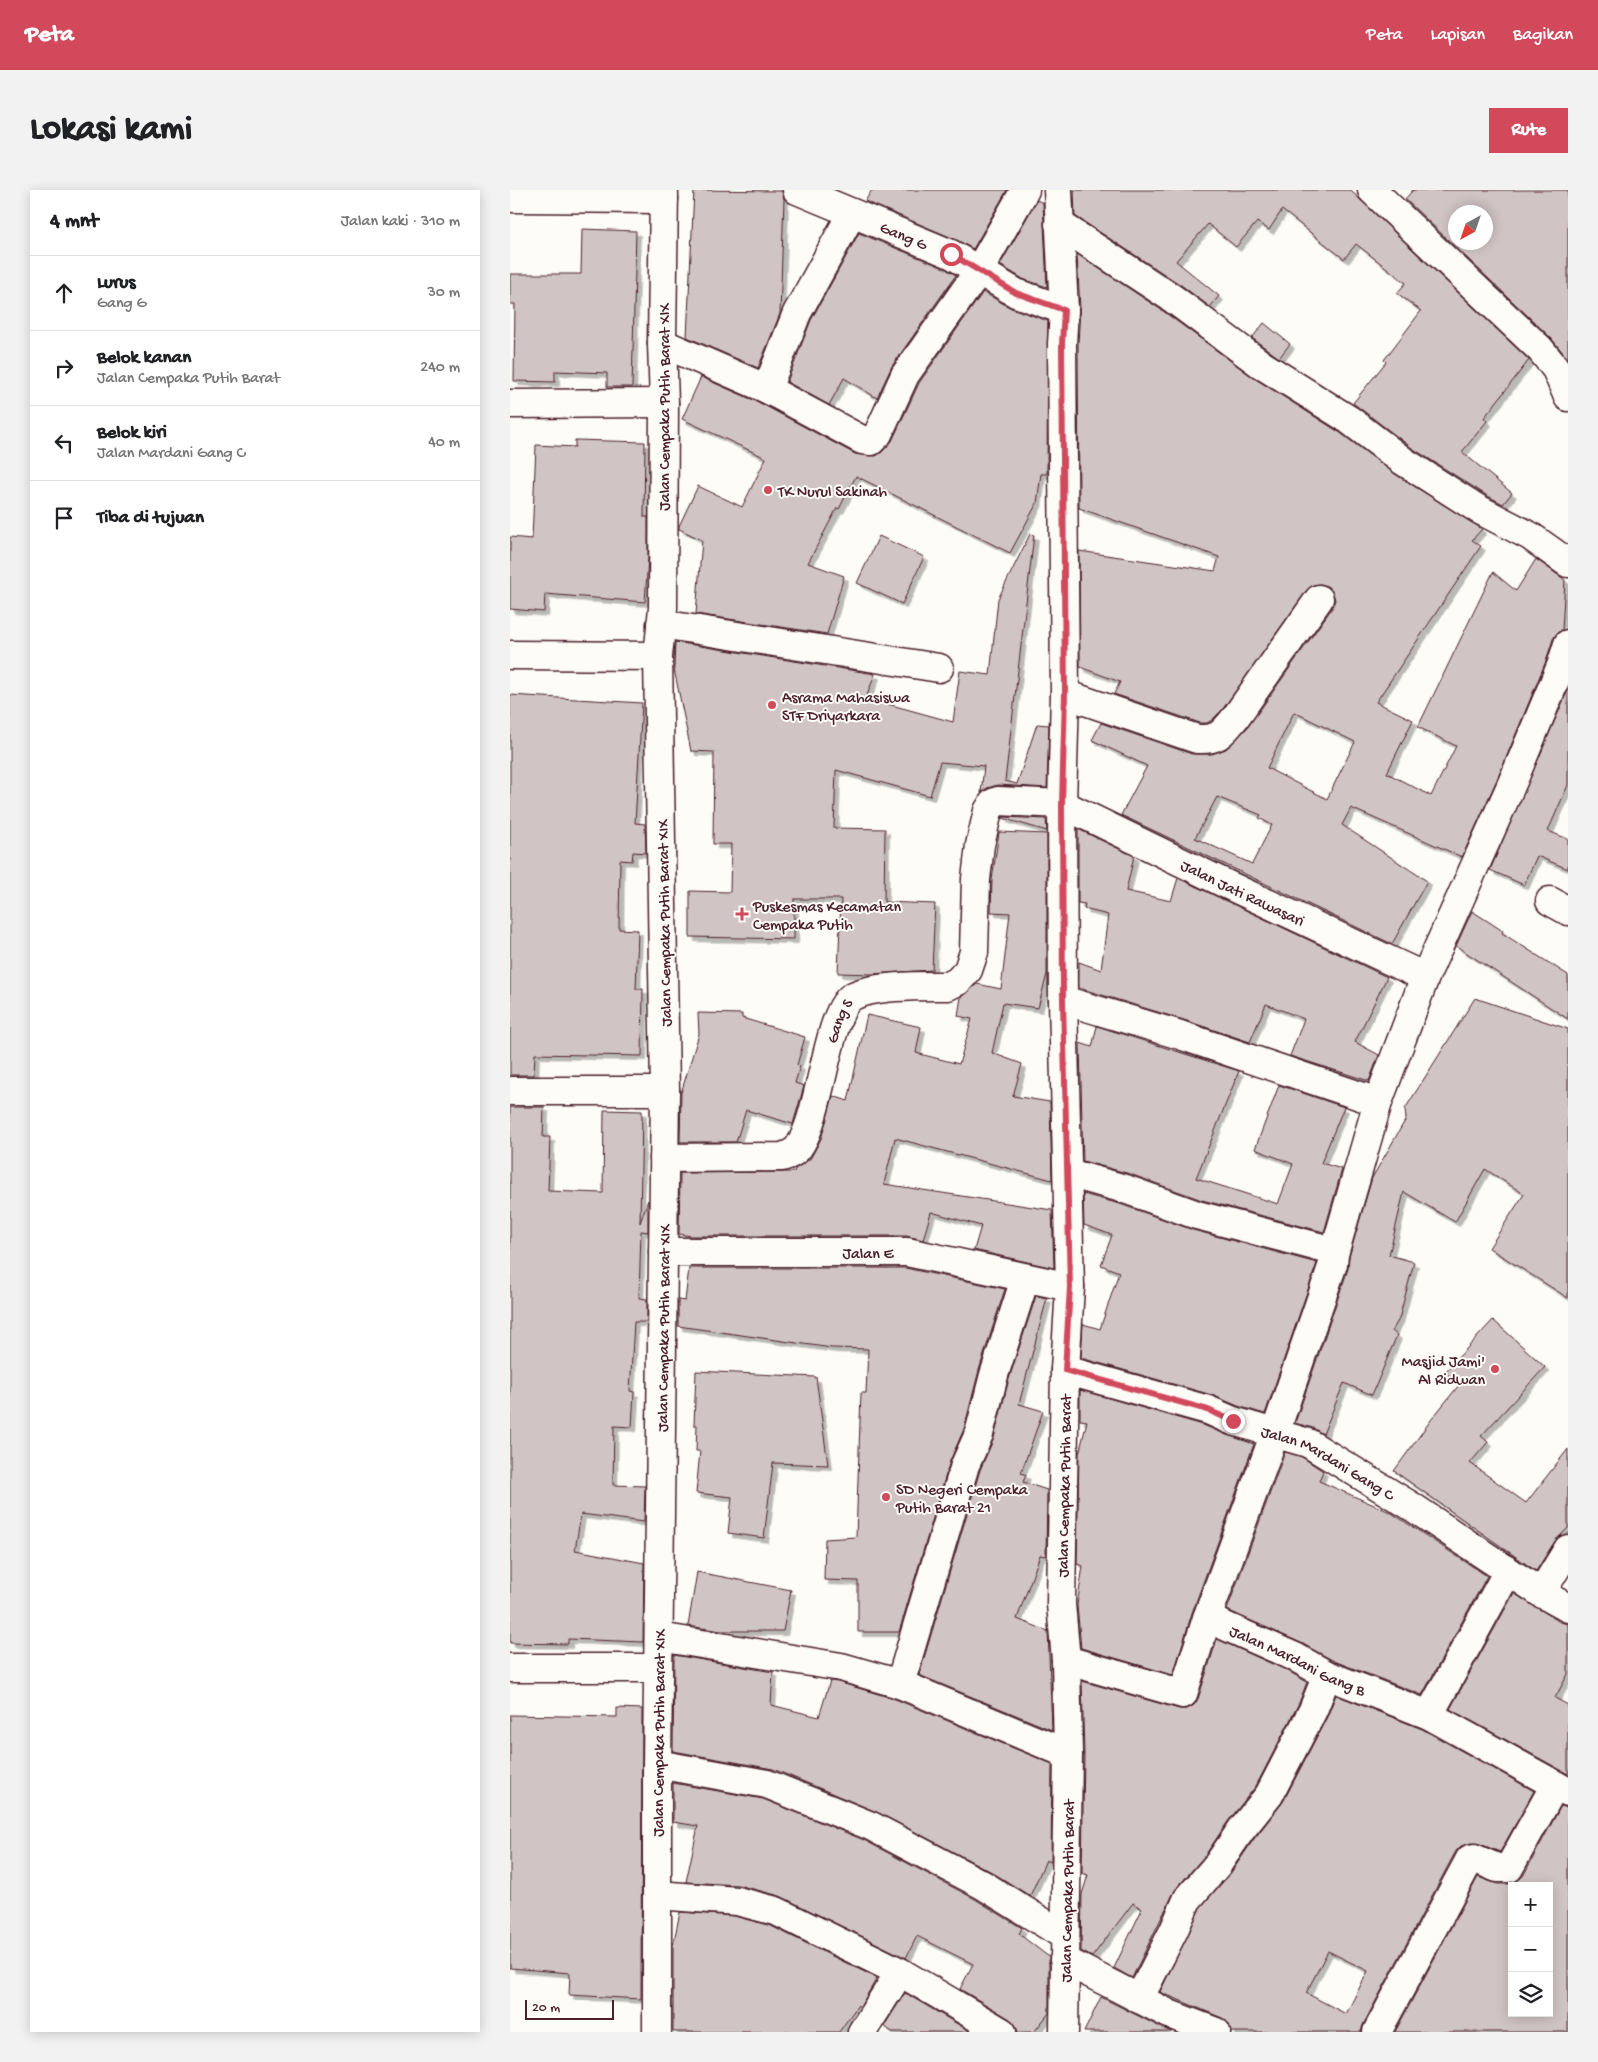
<!DOCTYPE html>
<html lang="id">
<meta charset="utf-8">
<style>
body{margin:0;font-family:"Gochi Hand",sans-serif;background:#f2f2f2;color:#202124}
.controls{position:absolute;right:15px;bottom:15px;display:grid;overflow:hidden;border-radius:0px;box-shadow:0 2px 12px #0003}
.controls button{width:45px;height:45px;display:grid;place-items:center;padding:0;border:0;border-bottom:1px solid #e0e0e0;background:#fff;color:#202124;font:25px sans-serif}
.compass{position:absolute;left:938px;top:15px;width:45px;height:45px;border-radius:50%;background:#fff;box-shadow:0 2px 12px #0003;rotate:220deg}
.scale{position:absolute;left:15px;bottom:12px;width:89px;box-sizing:border-box;padding-left:5px;border:2px solid #4a1f2b;border-top:0;font-size:14px;line-height:18px;white-space:nowrap;color:#4a1f2b;-webkit-text-stroke:4px #fdfcf7;paint-order:stroke}
.stop{position:absolute;width:15px;height:15px;margin:-11px;border:4px solid #d1495b;border-radius:50%;background:#fff}
.stop.end{background:#d1495b;border-color:#fff;box-shadow:0 1px 5px #0008}
.list{margin:0;padding:0;list-style:none}
h2{display:flex;justify-content:space-between;align-items:center;height:65px;margin:0;padding:0 20px;font-size:21px}
h2 small{font-size:16px;font-weight:400;color:#757577}
.list li{display:grid;grid-template-columns:32px 1fr auto;gap:15px;align-items:center;box-sizing:border-box;height:75px;padding:0 20px;border-top:1px solid #e0e0e0}
.list b{display:block;font-size:19px;white-space:nowrap}
.list p{margin:0;font-size:16px;white-space:nowrap;color:#757577}
.list em{font-size:16px;font-style:normal;color:#757577}
.icon{flex:none;width:28px;height:28px;fill:none;stroke:currentColor;stroke-width:2;stroke-linecap:round;stroke-linejoin:round}
.map{position:relative;flex:none;width:1058px;height:1842px;overflow:hidden;border-radius:0px}
header{display:flex;align-items:center;gap:30px;box-sizing:border-box;height:70px;padding:0 25px;background:#d1495b;color:#fff}
header strong{font-size:24px}
nav{display:flex;gap:28px;margin-inline-start:auto;font-size:18px}
.intro{display:flex;align-items:center;justify-content:space-between;box-sizing:border-box;height:120px;padding:0 30px}
h1{margin:0;font-size:35px}
.button{padding:12px 22px;border-radius:0px;background:#d1495b;color:#fff;font-size:18px;font-weight:700}
main{display:flex;gap:30px;padding:0 30px}
aside{flex:1;background:#fff;border-radius:0px;box-shadow:0 2px 12px #0003}
.map>svg:first-child{display:block}
</style>
<header>
<strong>Peta</strong>
<nav><a>Peta</a><a>Lapisan</a><a>Bagikan</a></nav>
</header>
<div class="intro"><h1>Lokasi kami</h1><a class="button">Rute</a></div>
<main>
<aside>
<h2>4 mnt<small>Jalan kaki · 310 m</small></h2>
<ul class="list">
<li><svg class="icon" aria-label="ahead" viewBox="0 0 24 24"><path d="M12 20V5M6 11l6-6 6 6"/></svg><div><b>Lurus</b><p>Gang G</p></div><em>30 m</em></li>
<li><svg class="icon" aria-label="right" viewBox="0 0 24 24"><path d="M7 20v-9h11M14 6l5 5-5 5"/></svg><div><b>Belok kanan</b><p>Jalan Cempaka Putih Barat</p></div><em>240 m</em></li>
<li><svg class="icon" aria-label="left" viewBox="0 0 24 24"><path d="M17 20v-9H6M10 6l-5 5 5 5"/></svg><div><b>Belok kiri</b><p>Jalan Mardani Gang C</p></div><em>40 m</em></li>
<li><svg class="icon" aria-label="arrive" viewBox="0 0 24 24"><path d="M6 21V4h12l-3 4 3 4H6"/></svg><div><b>Tiba di tujuan</b></div></li>
</ul>
</aside>
<div class="map">
<svg width="1058" height="1842" viewBox="0 0 1058 1842">
<defs>
<filter id="shadow"><feDropShadow dx="4.5" dy="4.5" stdDeviation="0" flood-color="#0004"/></filter>
</defs>
<rect width="100%" height="100%" fill="#fdfcf7"/>
<filter id="ink" filterUnits="userSpaceOnUse"><feTurbulence type="fractalNoise" baseFrequency=".02" numOctaves="2"/><feDisplacementMap in="SourceGraphic" scale="10" xChannelSelector="R" yChannelSelector="G"/><feConvolveMatrix kernelMatrix="1 2 1 2 8 2 1 2 1" color-interpolation-filters="sRGB"/></filter>
<g filter="url(#ink)">
<path fill="#d0c5c4" stroke="#4a1f2b" fill-rule="evenodd" filter="url(#shadow)" d="M184 0 272 1 274 9 270 124 248 178 177 147Z
M362 0H497L463 59 447 50 355 11Z
M564 0H840L1019 170 974 228 977 231 952 262 1002 303 993 314 976 305 902 258 843 213 876 172 874 170 911 121 887 103 896 93 846 54 834 69 772 20 759 40 747 32 726 57 698 34 666 71 709 106 700 117 671 95 565 26Z
M903 0H1058V169L1041 148 895 9ZM946 22H976V52H946Z
M527 10 533 13 537 97 513 89 490 75Z
M72 39 126 41 122 197H97V183L45 181V192L4 191 5 114H0V84H71Z
M349 43 434 78 446 85 382 176 367 208 334 188 319 215 277 192 301 130Z
M567 64 653 121 744 188 829 242 885 284 972 339 962 350 971 356 866 512 903 530 877 583 921 606 946 556 908 537 983 382 1006 401 1026 369 1055 390 1052 440 1047 443 1043 449 1036 471 989 585 952 667 841 618 832 635 917 691 882 754 611 625 637 576 582 550 591 533 682 564H702L716 559 738 537 822 418 825 410 823 403 818 397 811 394 803 395 797 400 713 519 702 530 697 533H690L604 504 610 492 570 477 569 361 705 381 709 367 569 318 568 154 570 119ZM784 522 845 552 817 609 757 578ZM707 607 751 625 749 628 762 635 742 674 685 648Z
M473 102 501 118 538 131 537 284H531L527 313 500 363 346 286 329 319 327 318 298 373 334 386 317 444 186 424 192 350 169 339V336L188 296 232 317 256 268 172 229 191 187 250 213 345 264 366 266 372 262 382 251 409 193Z
M754 133 780 154 769 168 742 148Z
M65 250 135 252 134 327H138V368L135 412 35 404 34 422 0 419V347L22 349 26 255 65 257Z
M520 344 524 345 495 591 507 594 527 534 539 535 537 598 488 595 477 598 471 603 474 576 430 572 420 606 326 580 324 638 375 639 374 712 425 714 422 780 362 784 328 783 331 709H284V749L180 747V701L220 702 221 654H203L204 562 181 561 164 479 165 452 365 484 356 508 443 532 450 481 480 485 488 409Z
M369 346 414 367 392 414 347 393Z
M1058 500V595L1038 641 1058 649V679L1027 666 1014 695 980 680Z
M0 505 132 513 125 633 135 634 136 663 123 662 122 671 110 670 109 739 128 740 126 799H133L132 866 25 864 24 885H0Z
M493 627 536 629 537 641 492 628Z
M568 639 624 666 616 701 661 711 668 688 877 787 845 852 869 865 859 891 780 866 794 829 756 814 740 852 674 830 569 798V772L591 780 598 725 574 719 575 714 568 713Z
M489 642 537 644V784L528 818 493 813 482 863 512 874 503 906 540 912 542 990 385 948 374 994 542 1020 544 1078 464 1060 471 1036 421 1022 413 1050 397 1046H181L169 1044 170 983 284 982 285 979 300 969 311 949 323 906 338 911 357 825 411 837 406 863 449 874 462 829 448 826 451 807 467 794 491 799 500 723 481 722 482 690Z
M962 721 993 741 992 743 1058 785V829L946 756Z
M965 808 1058 839V1108L979 1058 1014 1004 975 979 945 1032 894 1002 879 1065 904 1072 889 1129 882 1141 887 1145 862 1205 834 1193 813 1244 803 1238 785 1233 838 1079 839 1067 862 988 896 929 895 919Z
M188 823 232 824V828L295 847 287 875 290 876 285 893 294 896 283 934 236 920 226 952H170L171 903 189 844Z
M587 836 729 881 686 988 768 1014 783 974 745 959 769 895 834 917 811 973 832 979 814 1042 692 1010 620 984 573 971 570 853 582 857Z
M0 917H34L33 947H40L38 1001 93 1003 94 920 132 921 130 1033 138 1010V1042L131 1041 129 1108 137 1109V1132H124L120 1201 124 1202 122 1237 104 1236 103 1295 135 1296 134 1332 71 1324 65 1360 134 1373 133 1452 58 1449V1454L0 1453Z
M573 1004 610 1014 683 1040 807 1073 755 1224 728 1216 702 1205 571 1168 573 1134 590 1139 609 1082 591 1075 602 1045 574 1035Z
M179 1078H395L495 1099 469 1180 454 1239 440 1271 389 1442H348V1391L314 1390 315 1349 346 1347 351 1203H356L358 1159 322 1158 168 1136V1110L175 1111Z
M526 1106 537 1108 509 1214 533 1221 511 1283 516 1285 513 1292 537 1300 536 1366 530 1365 507 1429 538 1441 542 1540 409 1485 470 1280 484 1248 499 1189Z
M983 1130 1035 1177 971 1246 978 1252 960 1273 1016 1313 1058 1259V1338L1045 1351 1026 1381 884 1281 921 1230 949 1195 935 1182Z
M186 1181 306 1187 318 1275 263 1273 254 1348 218 1343 222 1307 186 1303 190 1261H186L187 1235H184Z
M570 1200 693 1235 717 1245 744 1254 682 1423 663 1485 571 1458 567 1415 573 1376 567 1374 569 1264 577 1231 570 1230Z
M775 1262 792 1267 813 1281 809 1291 880 1322 977 1386 912 1505 824 1471 791 1453 717 1420Z
M187 1382 281 1400 273 1441H211L178 1436Z
M1004 1403 1050 1432 1058 1434V1484L1045 1508 1058 1515V1584L940 1519Z
M707 1449 778 1481 797 1492 789 1513 746 1596 719 1630 696 1664 665 1700 622 1788 604 1778 632 1719 623 1713 582 1767 571 1761 572 1704 578 1685 572 1683 574 1564 572 1491 669 1519H677L684 1515 688 1509Z
M164 1465 263 1482 261 1515 309 1527 320 1491 328 1492 385 1509 542 1574 541 1672 536 1670 520 1706 480 1681 367 1622 263 1579 163 1561Z
M826 1505 912 1539 1024 1601 990 1662 970 1654 961 1653 951 1656 946 1661 853 1835 851 1842H721L718 1833 712 1828 650 1802 690 1718 720 1684 744 1649 773 1612 817 1527ZM818 1761 858 1781 836 1824 796 1803Z
M107 1518 132 1519 131 1809 59 1805 60 1783 0 1778V1525L107 1527Z
M163 1593 253 1609 354 1650 465 1709 512 1738 509 1744 539 1767V1823L524 1842H508L505 1834 500 1829 450 1799 463 1774 407 1746 396 1768 270 1706 228 1695 176 1692 188 1636 163 1632Z
M1051 1616 1058 1618V1842H885L968 1687 987 1694H999L1007 1691 1013 1686ZM1002 1696H1039V1823H1002Z
M170 1722 224 1726 261 1736 367 1788 350 1817 348 1815 329 1842H163V1756Z
M395 1803 461 1842H382L374 1836Z
M591 1807 652 1838 662 1842H574Z"/>
<g fill="none" stroke-linecap="round" stroke-linejoin="round">
<defs>
<g id="street">
<path id="s1" d="M287 0 441 64 506 103 554 120"/>
<path d="M548 0 554 120 552 154 555 504 552 614 553 810 560 1097 555 1180 551 1414 556 1470 558 1564 554 1842"/>
<path d="M862 0 1030 159 1046 179 1058 207"/>
<path d="M0 8 154 9"/>
<path d="M549 34 662 108 752 175 838 229 893 271 968 319 1020 346 1058 373"/>
<path d="M152 153 257 199 352 250 361 251 368 244 395 185 468 82 515 0"/>
<path d="M257 199 287 123 342 23"/>
<path d="M0 214 154 213"/>
<path d="M151 434 429 478"/>
<path d="M0 465 148 466"/>
<path d="M555 504 687 549C708 550 712 544 725 528L809 409"/>
<path d="M1040 711 1058 721"/>
<path d="M553 810 670 845 868 912"/>
<path d="M0 901H155"/>
<path id="s2" d="M154 968 272 967C278 965 284 963 288 958 311 929 317 819 343 806 366 795 412 796 438 796L448 791 458 780 464 762 466 689 470 655 478 621 483 613 488 611 552 614 718 695 915 787"/>
<path id="s3" d="M153 1062H397L560 1097"/>
<path d="M824 1064 868 912 915 787 1003 591 1051 476 1058 454"/>
<path id="s4" d="M555 1180 698 1220 723 1231 798 1253 901 1316 1031 1403"/>
<path d="M1058 1359 1031 1403 1058 1418"/>
<path id="s5" d="M697 1428 785 1467 817 1485 919 1525 1058 1602"/>
<path d="M149 1447 331 1477 390 1494 558 1564"/>
<path d="M556 1470 673 1504 697 1428 765 1243 823 1074 824 1064 820 1060 687 1025 615 999 558 983"/>
<path d="M0 1478H148"/>
<path d="M390 1494 455 1275 469 1244 484 1185 515 1089"/>
<path d="M919 1525 998 1381"/>
<path d="M147 1574 257 1594 361 1636 473 1695 555 1746"/>
<path d="M147 1705 227 1711 266 1721 390 1782 492 1842"/>
<path d="M554 1770 659 1824 706 1842"/>
<path d="M629 1809 664 1740 677 1710 708 1674 731 1640 759 1605 803 1520 817 1485"/>
<path id="s6" d="M147 1842V1574L155 901 148 466 153 418 154 213 152 153 154 0"/>
<path d="M352 1842 390 1782"/>
<path d="M867 1842 960 1669 964 1668 987 1678H999L1045 1595"/>
</g>
</defs>
<use href="#street" stroke="#4a1f2b" stroke-width="31"/>
<use href="#street" stroke="#fdfcf7" stroke-width="28"/>
</g>
</g>
<g fill="none" stroke-linecap="round" stroke-linejoin="round" filter="url(#ink)">
<path stroke="#d1495b" stroke-width="6" d="M441 64 506 103 554 120 552 154 555 504 552 614 553 810 560 1097 555 1180 698 1220 723 1231"/>
</g>
<g fill="#d1495b" stroke="#fdfcf7" stroke-width="2">
<circle cx="258" cy="300" r="5"/>
<circle cx="262" cy="515" r="5"/>
<path d="M229.5 716.5h5v5h5v5h-5v5h-5v-5h-5v-5h5z"/>
<circle cx="985" cy="1179" r="5"/>
<circle cx="376" cy="1307" r="5"/>
</g>
<g text-anchor="middle" stroke-width="4" stroke-linejoin="round" paint-order="stroke">
<g font-size="16" fill="#4a1f2b" stroke="#fdfcf7">
<text dy="6" stroke="none"><textPath href="#s1" startOffset="116">Gang G</textPath></text>
<text transform="translate(153 217) rotate(-90)" y="6">Jalan Cempaka Putih Barat XIX</text>
<text dy="6" stroke="none"><textPath href="#s2" startOffset="864">Jalan Jati Rawasari</textPath></text>
<text transform="translate(153 733) rotate(-91)" y="6">Jalan Cempaka Putih Barat XIX</text>
<text dy="6" stroke="none"><textPath href="#s2" startOffset="271">Gang S</textPath></text>
<text dy="6" stroke="none"><textPath href="#s3" startOffset="205">Jalan E</textPath></text>
<text dy="6" stroke="none"><textPath href="#s6" startOffset="704">Jalan Cempaka Putih Barat XIX</textPath></text>
<text dy="6" stroke="none"><textPath href="#s4" startOffset="280">Jalan Mardani Gang C</textPath></text>
<text transform="translate(553 1296) rotate(-89)" y="6">Jalan Cempaka Putih Barat</text>
<text dy="6" stroke="none"><textPath href="#s5" startOffset="100">Jalan Mardani Gang B</textPath></text>
<text dy="6" stroke="none"><textPath href="#s6" startOffset="299">Jalan Cempaka Putih Barat XIX</textPath></text>
<text transform="translate(556 1701) rotate(-89)" y="6">Jalan Cempaka Putih Barat</text>
</g>
<g font-size="16" fill="#4a1f2b" stroke="#fdfcf7" text-anchor="start">
<text x="268" y="306">TK Nurul Sakinah</text>
<text x="272" y="512">Asrama Mahasiswa<tspan x="272" dy="18">STF Driyarkara</tspan></text>
<text x="243" y="721">Puskesmas Kecamatan<tspan x="243" dy="18">Cempaka Putih</tspan></text>
<text x="975" y="1176" text-anchor="end">Masjid Jami'<tspan x="975" dy="18">Al Ridwan</tspan></text>
<text x="386" y="1304">SD Negeri Cempaka<tspan x="386" dy="18">Putih Barat 21</tspan></text>
</g>
</g>
</svg>
<div class="controls">
<button>+</button>
<button>−</button>
<button><svg class="icon" aria-label="layers" viewBox="0 0 24 24"><path d="M12 4l9 5-9 5-9-5zM3 14l9 5 9-5"/></svg></button>
</div>
<svg class="compass" viewBox="-18 -18 36 36"><path d="M0-13l5 13h-10z" fill="#e53935"/><path d="M0 13l5-13h-10z" fill="#757577"/></svg>
<div class="scale">20 m</div>
<div class="stop" style="left:441px;top:64px"></div>
<div class="stop end" style="left:723px;top:1231px"></div>
</div>
</main>
